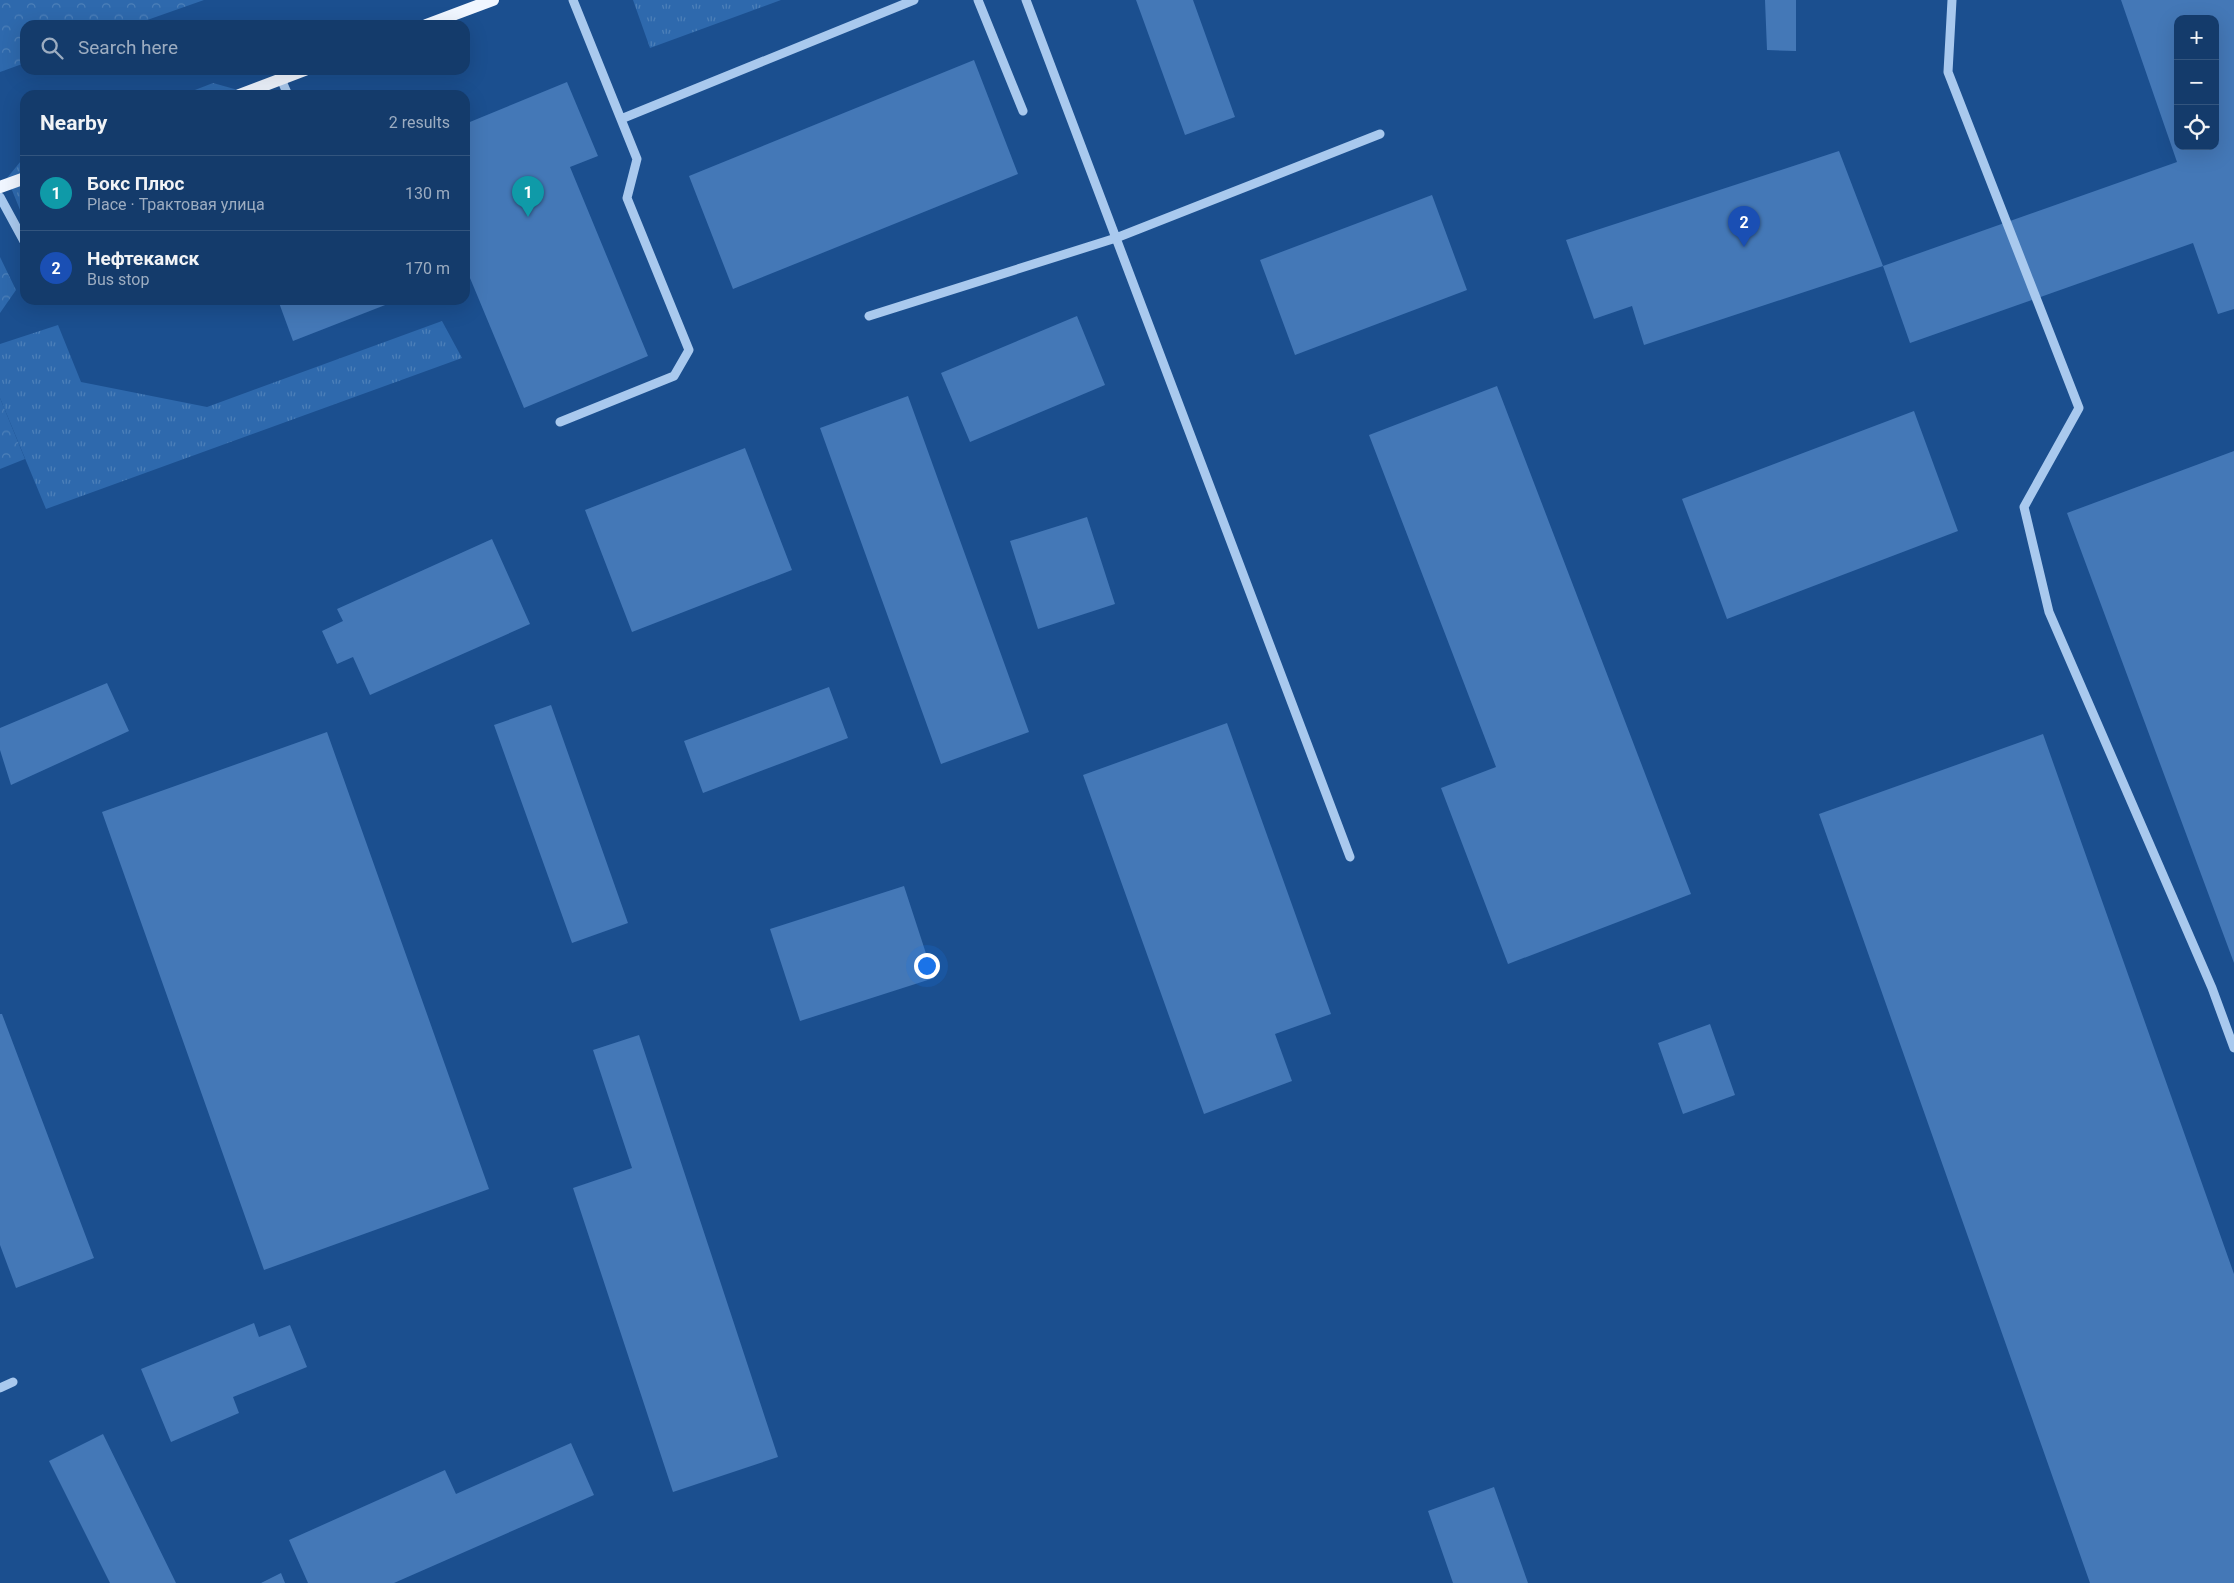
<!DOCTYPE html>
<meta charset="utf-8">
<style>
body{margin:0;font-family:Roboto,sans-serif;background:#214673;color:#f1f3f6}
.controls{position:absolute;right:15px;top:15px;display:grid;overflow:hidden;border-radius:10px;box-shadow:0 5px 20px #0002}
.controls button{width:45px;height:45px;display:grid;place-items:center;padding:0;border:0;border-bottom:1px solid #33557e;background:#143b6b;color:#f1f3f6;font:25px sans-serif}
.you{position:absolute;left:926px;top:965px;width:18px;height:18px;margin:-12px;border:4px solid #fff;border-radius:50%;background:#1a73e8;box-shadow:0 0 0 8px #1a73e833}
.badge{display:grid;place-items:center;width:32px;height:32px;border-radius:50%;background:#90b9f0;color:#fff;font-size:16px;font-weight:700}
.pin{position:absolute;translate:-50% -41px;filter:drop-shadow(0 1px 2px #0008)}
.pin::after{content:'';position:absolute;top:26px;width:18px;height:15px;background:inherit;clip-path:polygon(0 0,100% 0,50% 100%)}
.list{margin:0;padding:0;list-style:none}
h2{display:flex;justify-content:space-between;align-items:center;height:65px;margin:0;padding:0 20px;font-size:21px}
h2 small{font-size:16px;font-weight:400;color:#9dadc1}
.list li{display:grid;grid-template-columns:32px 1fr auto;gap:15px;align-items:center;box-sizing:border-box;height:75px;padding:0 20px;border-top:1px solid #33557e}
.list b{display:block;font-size:19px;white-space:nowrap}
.list p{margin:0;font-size:16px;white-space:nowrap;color:#9dadc1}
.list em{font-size:16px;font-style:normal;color:#9dadc1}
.icon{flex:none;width:28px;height:28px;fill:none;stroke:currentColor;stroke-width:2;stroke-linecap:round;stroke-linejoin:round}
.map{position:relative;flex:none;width:2234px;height:1583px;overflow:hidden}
.search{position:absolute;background:#143b6b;box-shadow:0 5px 20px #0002;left:20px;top:20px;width:450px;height:55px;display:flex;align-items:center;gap:12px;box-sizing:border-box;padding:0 18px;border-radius:15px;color:#9dadc1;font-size:19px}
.panel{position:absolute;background:#143b6b;box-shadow:0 5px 20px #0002;left:20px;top:90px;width:450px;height:215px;border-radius:15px}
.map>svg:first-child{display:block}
</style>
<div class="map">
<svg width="2234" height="1583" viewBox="0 0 2234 1583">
<defs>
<pattern id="grass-tufts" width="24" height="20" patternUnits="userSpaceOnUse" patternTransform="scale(1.25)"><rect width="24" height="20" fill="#2e69ad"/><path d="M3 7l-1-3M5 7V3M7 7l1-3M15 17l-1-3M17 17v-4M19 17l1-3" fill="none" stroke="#4d80b9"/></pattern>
<pattern id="forest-crowns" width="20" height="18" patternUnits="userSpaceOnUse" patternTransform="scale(1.25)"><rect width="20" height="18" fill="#2e69ad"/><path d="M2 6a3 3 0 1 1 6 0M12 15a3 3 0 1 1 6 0" fill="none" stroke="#4d80b9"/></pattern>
</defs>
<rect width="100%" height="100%" fill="#1b4f8f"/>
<path fill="url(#grass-tufts)" d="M633 0H781L650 48Z
M213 83 238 90 240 95H182Z
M25 156V222L7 178Z
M442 321 462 358 46 509 0 398V344L58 325 81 382 207 407Z"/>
<path fill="url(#forest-crowns)" d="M0 0H204L133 25H25V63L0 72Z
M0 257 16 290 0 313Z
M0 398 25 459 0 469Z"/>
<path fill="#4478b7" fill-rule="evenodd" d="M1136 0H1193L1235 117 1185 135Z
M1765 0H1796V51L1767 50Z
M2121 0H2234V309L2218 314 2193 243 1910 343 1883 266 2177 162ZM2178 19H2215V146H2178Z
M974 60 1018 174 733 289 689 176Z
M567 82 598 156 570 167 648 356 524 408 465 266V124Z
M1839 151 1883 266 1644 345 1632 306 1594 319 1566 240Z
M1432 195 1467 290 1295 355 1260 260Z
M278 300H398L293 341Z
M1077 316 1105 385 970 442 941 373Z
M1497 386 1691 894 1508 964 1441 788 1496 767 1369 435Z
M908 396 1029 732 941 764 820 428Z
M1914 411 1958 531 1727 619 1682 499Z
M745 448 792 570 632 632 585 510Z
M2234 451V963L2067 513Z
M1087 517 1115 604 1038 629 1010 541Z
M492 539 530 624 370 695 353 657 337 664 322 631 343 621 337 609Z
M107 683 129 731 11 785 0 750V728Z
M829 687 848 738 703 793 684 741Z
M551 705 628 923 572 943 494 725Z
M1227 723 1331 1014 1275 1034 1292 1081 1204 1114 1083 775Z
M327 732 489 1189 264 1270 102 812Z
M2043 734 2234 1274V1583H2090L1819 814Z
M904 886 934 978 800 1021 770 929Z
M0 1014H2L94 1258 16 1288 0 1245Z
M1710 1024 1735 1095 1683 1114 1658 1043Z
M639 1035 778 1457 673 1492 573 1188 632 1168 593 1050Z
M254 1323 259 1337 290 1325 307 1367 233 1397 239 1413 171 1442 141 1369Z
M103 1434 176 1583H110L49 1461Z
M571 1443 594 1495 394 1583H308L289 1540 445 1470 456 1494Z
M1494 1487 1528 1583H1453L1428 1511Z
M281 1573 285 1583H261Z"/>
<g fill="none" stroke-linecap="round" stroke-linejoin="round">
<path stroke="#a9c9ee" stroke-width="9" d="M978 0 1023 111
M1026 0 1350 857
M1952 0 1948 72 2079 408 2024 507 2049 612 2212 988 2234 1048
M281 79 288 95
M621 119 914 0
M0 197 25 243
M869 316 1116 238 1380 134
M560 422 674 376 689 350 627 198 637 159 573 0
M0 1388 13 1382"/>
<path stroke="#f0f6ff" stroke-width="12" d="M426 25 493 0
M239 95 305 70
M0 187 25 178"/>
</g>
</svg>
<div class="controls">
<button>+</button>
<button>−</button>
<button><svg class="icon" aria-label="locate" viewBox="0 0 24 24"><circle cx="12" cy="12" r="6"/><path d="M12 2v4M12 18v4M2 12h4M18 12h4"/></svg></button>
</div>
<div class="you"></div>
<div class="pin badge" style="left:528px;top:217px;background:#0f9aa8">1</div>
<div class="pin badge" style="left:1744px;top:247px;background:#1a4fb4">2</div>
<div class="search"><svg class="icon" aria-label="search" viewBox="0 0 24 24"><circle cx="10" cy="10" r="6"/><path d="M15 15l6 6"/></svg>Search here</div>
<section class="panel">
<h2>Nearby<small>2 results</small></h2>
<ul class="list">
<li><span class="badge" style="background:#0f9aa8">1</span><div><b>Бокс Плюс</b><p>Place · Трактовая улица</p></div><em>130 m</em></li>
<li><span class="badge" style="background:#1a4fb4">2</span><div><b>Нефтекамск</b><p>Bus stop</p></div><em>170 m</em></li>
</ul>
</section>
</div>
